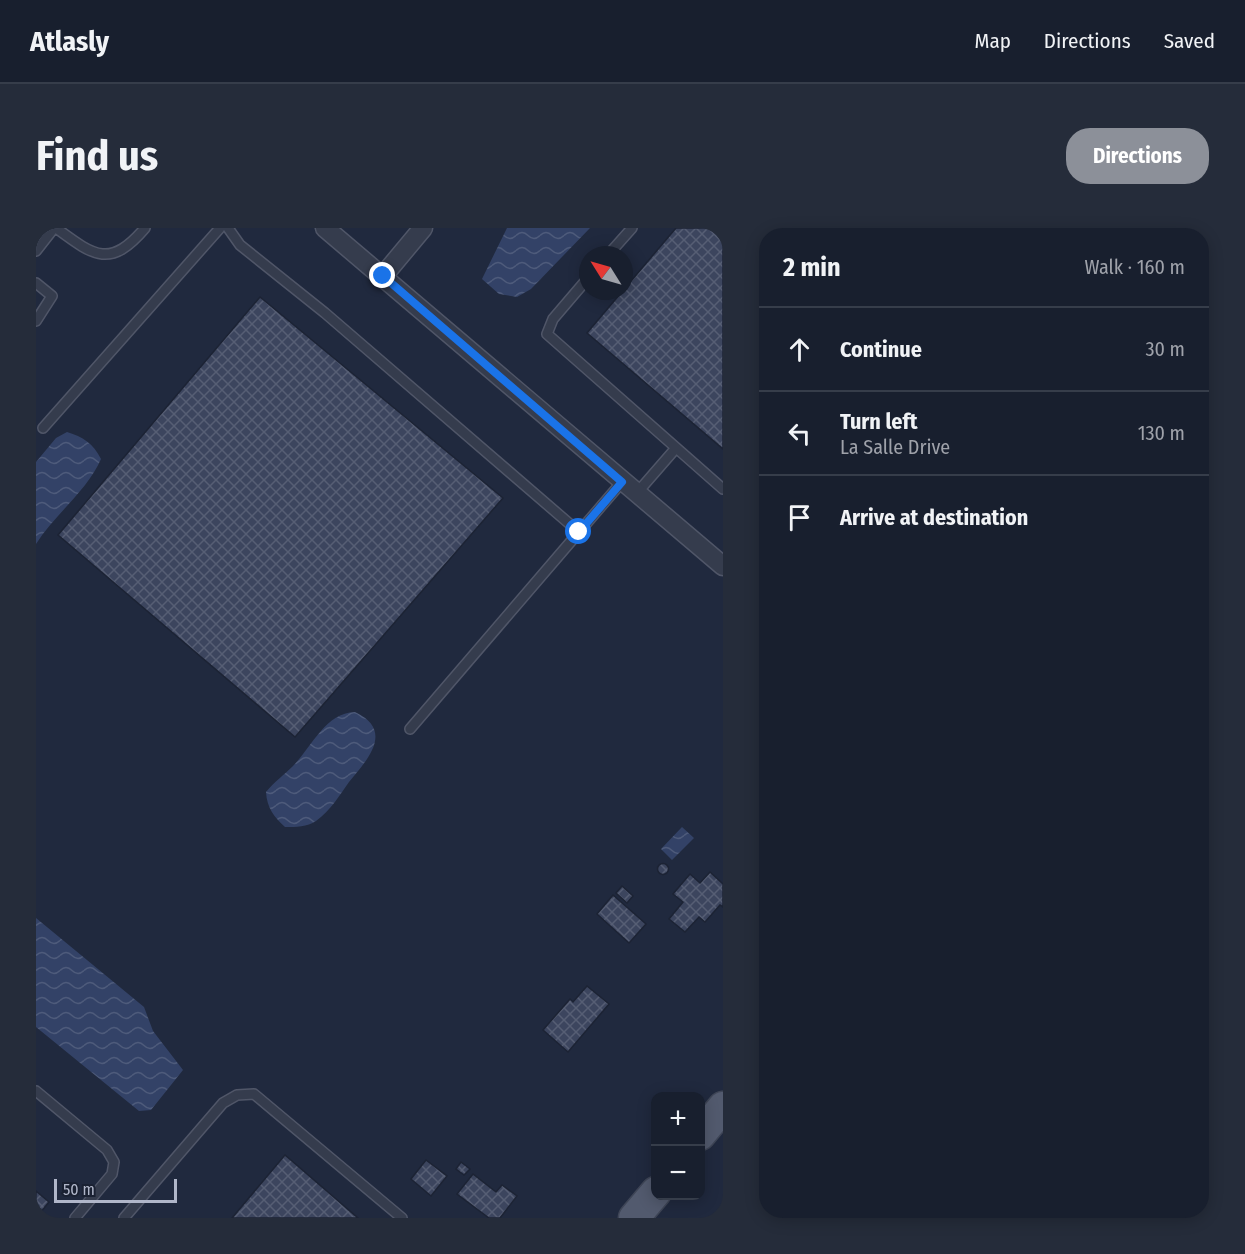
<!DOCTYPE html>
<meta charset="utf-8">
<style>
body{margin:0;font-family:"Fira Sans Condensed",sans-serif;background:#252c3a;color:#f1f3f6}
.controls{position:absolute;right:18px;bottom:18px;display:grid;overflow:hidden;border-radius:12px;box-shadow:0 3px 15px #0003}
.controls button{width:54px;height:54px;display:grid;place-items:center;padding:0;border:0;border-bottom:2px solid #363d4a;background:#181f2e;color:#f1f3f6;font:30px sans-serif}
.compass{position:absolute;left:543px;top:18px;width:54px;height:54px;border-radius:50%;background:#181f2e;box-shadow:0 3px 15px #0003;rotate:307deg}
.scale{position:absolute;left:18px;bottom:15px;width:123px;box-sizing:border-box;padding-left:6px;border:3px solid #b0b6c9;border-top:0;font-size:16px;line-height:21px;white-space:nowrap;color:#b0b6c9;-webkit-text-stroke:4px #1a2132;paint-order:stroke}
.stop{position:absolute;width:18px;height:18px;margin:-14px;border:4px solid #1a73e8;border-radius:50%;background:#fff}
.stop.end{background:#1a73e8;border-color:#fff;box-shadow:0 2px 6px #0008}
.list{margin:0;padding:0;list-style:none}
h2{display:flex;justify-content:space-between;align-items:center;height:78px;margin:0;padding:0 24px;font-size:26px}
h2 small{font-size:20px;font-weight:400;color:#9fa2aa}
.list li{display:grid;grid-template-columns:39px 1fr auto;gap:18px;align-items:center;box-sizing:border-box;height:84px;padding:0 24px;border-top:2px solid #363d4a}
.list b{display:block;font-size:22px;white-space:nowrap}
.list p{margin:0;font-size:20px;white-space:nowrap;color:#9fa2aa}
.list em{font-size:20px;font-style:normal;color:#9fa2aa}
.icon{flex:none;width:33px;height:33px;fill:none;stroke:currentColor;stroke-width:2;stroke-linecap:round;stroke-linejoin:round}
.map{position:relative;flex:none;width:687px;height:990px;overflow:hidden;border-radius:24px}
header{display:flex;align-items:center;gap:36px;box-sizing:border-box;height:84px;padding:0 30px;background:#181f2e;border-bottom:2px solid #363d4a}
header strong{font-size:28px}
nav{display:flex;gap:33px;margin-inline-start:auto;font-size:21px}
.intro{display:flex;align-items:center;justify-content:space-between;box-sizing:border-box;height:144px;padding:0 36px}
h1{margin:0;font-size:42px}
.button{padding:15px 27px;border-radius:24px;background:#8c9099;color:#fff;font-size:21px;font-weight:700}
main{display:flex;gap:36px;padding:0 36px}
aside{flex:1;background:#181f2e;border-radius:24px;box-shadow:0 3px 15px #0003}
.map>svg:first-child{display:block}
</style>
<header>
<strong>Atlasly</strong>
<nav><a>Map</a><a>Directions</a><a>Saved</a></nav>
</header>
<div class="intro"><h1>Find us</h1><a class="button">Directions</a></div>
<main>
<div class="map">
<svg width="687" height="990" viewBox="0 0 687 990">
<defs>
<pattern id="water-waves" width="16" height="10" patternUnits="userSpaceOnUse" patternTransform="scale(1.5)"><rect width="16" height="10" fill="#334267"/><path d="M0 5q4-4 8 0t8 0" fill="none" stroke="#4e5b7b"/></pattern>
<pattern id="building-cross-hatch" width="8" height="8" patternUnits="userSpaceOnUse" patternTransform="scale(1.5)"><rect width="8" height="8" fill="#3c455e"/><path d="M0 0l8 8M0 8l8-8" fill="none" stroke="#565e74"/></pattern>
</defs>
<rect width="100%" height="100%" fill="#20293e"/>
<path fill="url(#water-waves)" d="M471 0H554L495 61 481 69 463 66 446 51Z
M31 204C47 209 57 215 65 231 51 263 19 286 0 316V234L20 210Z
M319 484C359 503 331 532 313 554 303 568 295 582 280 593 271 599 260 599 249 599 238 589 231 580 230 564 238 554 248 547 257 538 276 519 289 485 319 484Z
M646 599 658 610 636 632 625 621Z
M0 690 108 779 117 803 147 842 115 882 103 883 0 799Z"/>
<path fill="url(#building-cross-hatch)" stroke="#1c2334" stroke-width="1.5" d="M640 0H687V221L551 105Z
M224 69 467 270 259 509 22 307Z
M621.5 641a5.5 5.5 0 1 1 11 0a5.5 5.5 0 1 1-11 0Z
M674 644 687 656V679L684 677 669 694 663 689 649 704 633 691 647 674 637 666 654 646 664 655Z
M586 658 597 668 591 675 580 665Z
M577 667 610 696 593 715 561 686Z
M551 758 573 776 532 824 507 802 534 771 537 774Z
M249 927 322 990H196Z
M390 932 411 948 395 968 375 951Z
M425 934 434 941 428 947 420 941Z
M437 946 460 964 466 957 481 968 464 990H453L421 966Z
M0 963 13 974 0 990Z"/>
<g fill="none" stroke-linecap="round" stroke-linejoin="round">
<defs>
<path id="service" d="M20 0C58 28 74 41 109 0
M192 0 204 17 289 85 543 304 586 254
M0 23 18 0
M572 27 596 0
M552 50 517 91 511 106 687 261
M0 55 16 68 0 93
M7 200 184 0
M600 266 640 220
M374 501 543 304
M0 863 71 922 78 934 76 946 39 990
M88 990 187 875 201 867 218 866 366 990"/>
<path id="minor" d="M289 0 687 338
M347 48 387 0"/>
<path id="primary" d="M664 907 687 879
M598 990 620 964"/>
</defs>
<use href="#service" stroke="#505668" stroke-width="12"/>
<use href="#minor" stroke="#505668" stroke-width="21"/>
<use href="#primary" stroke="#3e4556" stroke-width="33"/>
<use href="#service" stroke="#353c4d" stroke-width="9"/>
<use href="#minor" stroke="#353c4d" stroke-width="18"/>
<use href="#primary" stroke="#525a6e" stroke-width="30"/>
</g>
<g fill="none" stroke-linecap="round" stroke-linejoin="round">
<path stroke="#1a73e8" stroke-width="8" d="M347 48 586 254 543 304"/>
</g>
</svg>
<div class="controls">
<button>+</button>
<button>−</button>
</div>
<svg class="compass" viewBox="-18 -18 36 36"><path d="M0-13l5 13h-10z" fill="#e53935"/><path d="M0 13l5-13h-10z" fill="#9fa2aa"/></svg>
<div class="scale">50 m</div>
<div class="stop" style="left:543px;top:304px"></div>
<div class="stop end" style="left:347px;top:48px"></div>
</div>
<aside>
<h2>2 min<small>Walk · 160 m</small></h2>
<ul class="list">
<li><svg class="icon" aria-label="ahead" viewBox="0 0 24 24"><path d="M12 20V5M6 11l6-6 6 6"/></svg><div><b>Continue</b></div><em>30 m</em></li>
<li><svg class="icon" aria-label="left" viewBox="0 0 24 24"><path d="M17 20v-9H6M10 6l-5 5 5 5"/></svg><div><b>Turn left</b><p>La Salle Drive</p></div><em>130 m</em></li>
<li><svg class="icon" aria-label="arrive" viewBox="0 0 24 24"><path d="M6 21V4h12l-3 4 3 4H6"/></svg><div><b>Arrive at destination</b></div></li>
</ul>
</aside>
</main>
